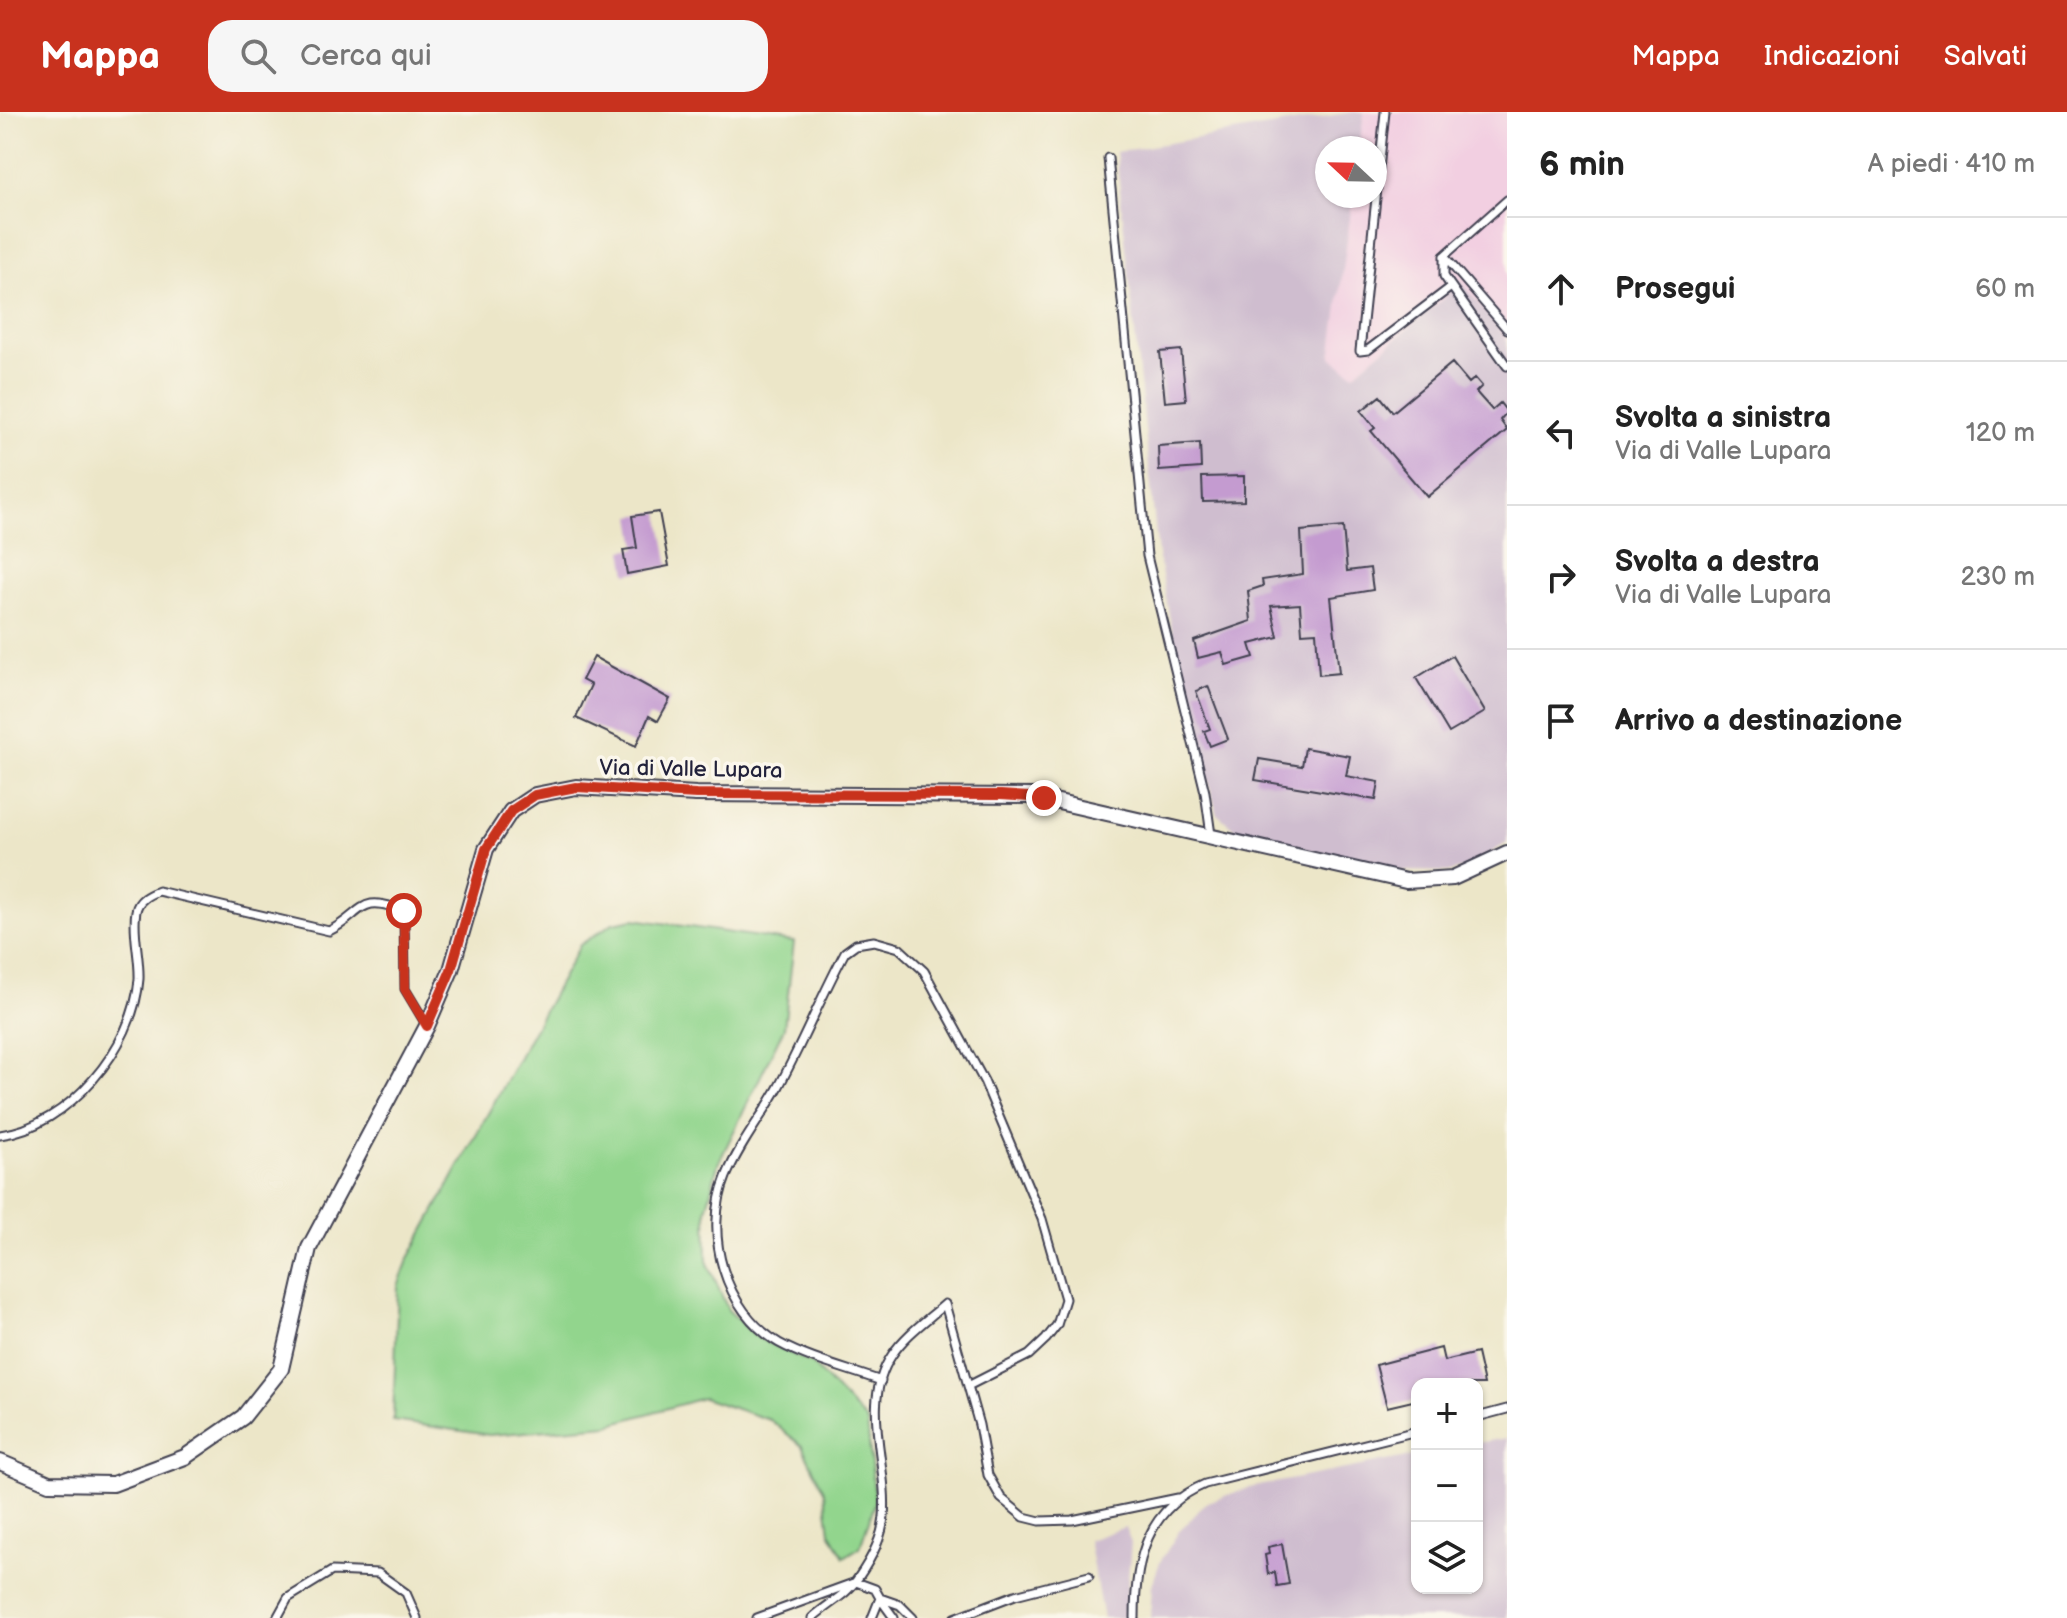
<!DOCTYPE html>
<html lang="it">
<meta charset="utf-8">
<style>
body{margin:0;font-family:"Balsamiq Sans",sans-serif;background:#f6f6f6;color:#222}
.controls{position:absolute;right:24px;bottom:24px;display:grid;overflow:hidden;border-radius:16px;box-shadow:0 2px 6px #0004}
.controls button{width:72px;height:72px;display:grid;place-items:center;padding:0;border:0;border-bottom:2px solid #e0e0e0;background:#fff;color:#222;font:40px sans-serif}
.compass{position:absolute;left:1315px;top:24px;width:72px;height:72px;border-radius:50%;background:#fff;box-shadow:0 2px 6px #0004;rotate:292deg}
.stop{position:absolute;width:24px;height:24px;margin:-18px;border:6px solid #c8321e;border-radius:50%;background:#fff}
.stop.end{background:#c8321e;border-color:#fff;box-shadow:0 2px 8px #0008}
.list{margin:0;padding:0;list-style:none}
h2{display:flex;justify-content:space-between;align-items:center;height:104px;margin:0;padding:0 32px;font-size:34px}
h2 small{font-size:26px;font-weight:400;color:#767676}
.list li{display:grid;grid-template-columns:52px 1fr auto;gap:24px;align-items:center;box-sizing:border-box;height:144px;padding:0 32px;border-top:2px solid #e0e0e0}
.list b{display:block;font-size:30px;white-space:nowrap}
.list p{margin:0;font-size:26px;white-space:nowrap;color:#767676}
.list em{font-size:26px;font-style:normal;color:#767676}
.icon{flex:none;width:44px;height:44px;fill:none;stroke:currentColor;stroke-width:2;stroke-linecap:round;stroke-linejoin:round}
.map{position:relative;flex:none;width:1507px;height:1506px;overflow:hidden}
header{display:flex;align-items:center;gap:48px;box-sizing:border-box;height:112px;padding:0 40px;background:#c8321e;color:#fff}
header strong{font-size:38px}
nav{display:flex;gap:44px;margin-inline-start:auto;font-size:28px}
.search{width:560px;height:72px;background:#f6f6f6;display:flex;align-items:center;gap:20px;box-sizing:border-box;padding:0 28px;border-radius:24px;color:#767676;font-size:30px}
main{display:flex}
aside{flex:1;background:#fff}
.map>svg:first-child{display:block}
</style>
<header>
<strong>Mappa</strong>
<div class="search"><svg class="icon" aria-label="search" viewBox="0 0 24 24"><circle cx="10" cy="10" r="6"/><path d="M15 15l6 6"/></svg>Cerca qui</div>
<nav><a>Mappa</a><a>Indicazioni</a><a>Salvati</a></nav>
</header>
<main>
<div class="map">
<svg width="1507" height="1506" viewBox="0 0 1507 1506">
<rect width="100%" height="100%" fill="#fbf7ec"/>
<filter id="ink" filterUnits="userSpaceOnUse"><feTurbulence type="fractalNoise" baseFrequency=".0125" numOctaves="2"/><feDisplacementMap in="SourceGraphic" scale="16" xChannelSelector="R" yChannelSelector="G"/><feConvolveMatrix kernelMatrix="1 2 1 2 8 2 1 2 1" color-interpolation-filters="sRGB"/></filter>
<filter id="wash" filterUnits="userSpaceOnUse"><feTurbulence type="fractalNoise" baseFrequency=".006" numOctaves="4" result="noise"/><feDisplacementMap in="SourceGraphic" scale="32" xChannelSelector="R" yChannelSelector="G"/><feGaussianBlur stdDeviation="1.8" result="paint"/><feColorMatrix in="noise" values="0 0 0 0 0 0 0 0 0 0 0 0 0 0 0 0 0 1.4 0 .05"/><feComposite in="paint" operator="in"/></filter>
<g filter="url(#wash)">
<rect width="100%" height="100%" fill="#ece6c8"/>
<path fill="#f2cfe1" d="M1363 0H1507V228L1460 168 1442 188 1353 263 1331 245 1352 84H1375V36H1358Z"/>
<path fill="#cfbdcf" d="M1352 0H1364L1359 36H1327V84H1353L1331 245 1354 262 1442 188 1460 168 1507 228V731L1467 755 1452 760 1395 759 1299 736 1236 718 1217 702 1178 551 1158 442 1116 40Z
M1507 1326V1506H1150L1152 1473 1160 1450 1179 1419 1207 1390 1248 1376 1417 1343V1476H1477V1331Z
M1125 1415 1131 1430 1125 1506H1103L1088 1428Z"/>
<path fill="#92d58d" stroke="#5a7c64" stroke-width="2" d="M634 807 794 830 784 916 718 1052 706 1098 707 1149 728 1198 758 1226 811 1251 867 1310 875 1391 860 1435 844 1445 830 1420 825 1381 802 1334 770 1308 703 1286 608 1313 489 1323 393 1309 398 1174 408 1148 580 833 613 811Z"/>
<g id="blocks">
<path fill="#c49bd0" d="M1181 238 1186 288 1165 290 1160 240Z
M1452 251 1469 271 1475 266 1482 274 1476 280 1492 298 1500 291 1507 300 1500 308 1507 318 1427 385 1371 319 1375 316 1361 299 1380 284 1393 300Z
M1200 331 1201 356 1159 359 1158 334Z
M1244 364V389L1203 390 1202 365Z
M659 400 669 454 627 462 623 438 637 436 632 404Z
M1343 415 1347 459 1370 456 1373 478 1331 485 1339 561 1319 563 1316 520 1302 521 1300 492 1271 494 1278 525 1250 532 1254 545 1226 553 1222 540 1198 546 1194 529 1251 509 1248 479 1263 474 1262 468 1303 462 1301 419Z
M1452 544 1485 600 1449 621 1416 566Z
M594 545 670 587 658 609 649 604 636 634 576 606 591 573 582 568Z
M1208 574 1228 627 1210 634 1204 619 1210 617 1196 579Z
M1305 636 1350 644 1346 664 1379 670 1376 688 1255 668 1259 647 1302 654Z
M1441 1236 1444 1249 1477 1241 1484 1272H1417V1288L1387 1295 1376 1253Z
M1282 1432 1289 1472 1277 1474 1275 1460 1268 1462 1265 1443 1269 1442 1268 1435Z"/>
</g>
</g>
<g filter="url(#ink)">
<use href="#blocks" fill-opacity="0" stroke="#403f50" stroke-width="2"/>
<g fill="none" stroke-linecap="round" stroke-linejoin="round">
<defs>
<path id="service" d="M1385 0 1360 239 1368 238 1451 175
M1108 46 1147 444 1205 680 1211 723
M1507 88 1444 144V164L1507 254
M1444 144 1507 217
M0 1023C68 1015 134 935 139 867 140 845 132 820 136 799 138 788 148 783 158 779L329 819C364 802 358 780 404 799L405 877 426 912
M881 1269C848 1257 810 1248 779 1231 724 1199 703 1121 726 1065 739 1033 761 1006 778 976 802 932 821 885 845 840L856 832 874 829 899 836 924 859 984 969 1042 1107 1065 1187 1057 1213 1046 1227 1029 1243 968 1274
M1477 1305 1507 1297
M881 1488 894 1506
M277 1506 288 1486 332 1459 378 1461 406 1481 417 1506
M757 1506 856 1470 875 1477 880 1486 900 1493 913 1506
M812 1506C826 1493 848 1482 858 1466 870 1449 882 1426 884 1405 889 1352 859 1292 892 1243 905 1223 927 1208 945 1192L979 1313 988 1363 1001 1386 1024 1405 1040 1409 1072 1408 1178 1386
M872 1506 880 1486
M955 1506 1015 1483 1089 1464
M1135 1506C1135 1446 1147 1397 1205 1372L1417 1319"/>
<path id="minor" d="M0 1350 49 1371 113 1372 185 1345 243 1305 281 1257 309 1136 427 914 451 858 486 737 511 699 535 683 576 675 696 682 1032 684 1406 769 1453 766 1507 741"/>
</defs>
<use href="#service" stroke="#403f50" stroke-width="11"/>
<use href="#minor" stroke="#403f50" stroke-width="18"/>
<use href="#service" stroke="#fff" stroke-width="7"/>
<use href="#minor" stroke="#fff" stroke-width="14"/>
</g>
</g>
<g fill="none" stroke-linecap="round" stroke-linejoin="round" filter="url(#ink)">
<path stroke="#c8321e" stroke-width="10" d="M404 799 405 877 427 914 451 858 486 737 511 699 535 683 576 675 696 682 1001 683 1044 686"/>
</g>
<g text-anchor="middle" stroke-width="7" stroke-linejoin="round" paint-order="stroke">
<g font-size="22" fill="#22223b" stroke="#fbf7ec">
<text transform="translate(691 656) rotate(1)" y="8">Via di Valle Lupara</text>
</g>
</g>
</svg>
<div class="controls">
<button>+</button>
<button>−</button>
<button><svg class="icon" aria-label="layers" viewBox="0 0 24 24"><path d="M12 4l9 5-9 5-9-5zM3 14l9 5 9-5"/></svg></button>
</div>
<svg class="compass" viewBox="-18 -18 36 36"><path d="M0-13l5 13h-10z" fill="#e53935"/><path d="M0 13l5-13h-10z" fill="#767676"/></svg>
<div class="stop" style="left:404px;top:799px"></div>
<div class="stop end" style="left:1044px;top:686px"></div>
</div>
<aside>
<h2>6 min<small>A piedi · 410 m</small></h2>
<ul class="list">
<li><svg class="icon" aria-label="ahead" viewBox="0 0 24 24"><path d="M12 20V5M6 11l6-6 6 6"/></svg><div><b>Prosegui</b></div><em>60 m</em></li>
<li><svg class="icon" aria-label="left" viewBox="0 0 24 24"><path d="M17 20v-9H6M10 6l-5 5 5 5"/></svg><div><b>Svolta a sinistra</b><p>Via di Valle Lupara</p></div><em>120 m</em></li>
<li><svg class="icon" aria-label="right" viewBox="0 0 24 24"><path d="M7 20v-9h11M14 6l5 5-5 5"/></svg><div><b>Svolta a destra</b><p>Via di Valle Lupara</p></div><em>230 m</em></li>
<li><svg class="icon" aria-label="arrive" viewBox="0 0 24 24"><path d="M6 21V4h12l-3 4 3 4H6"/></svg><div><b>Arrivo a destinazione</b></div></li>
</ul>
</aside>
</main>
